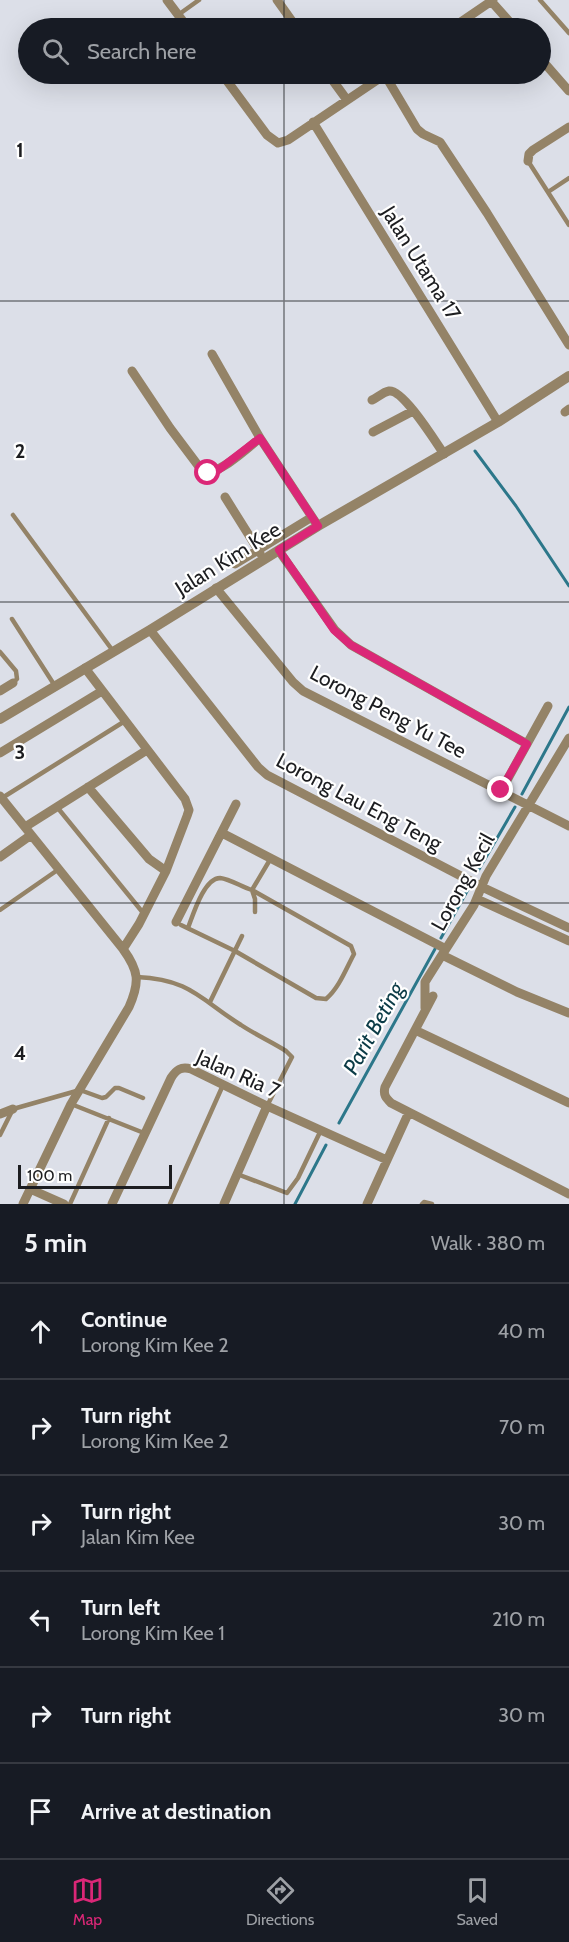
<!DOCTYPE html>
<meta charset="utf-8">
<style>
body{margin:0;font-family:Cabin,sans-serif;background:#20242c;color:#f1f3f6}
.scale{position:absolute;left:18px;bottom:15px;width:154px;box-sizing:border-box;padding-left:6px;border:3px solid #1c1d20;border-top:0;font-size:16px;line-height:21px;white-space:nowrap;color:#1c1d20;-webkit-text-stroke:4px #fff;paint-order:stroke}
.stop{position:absolute;width:18px;height:18px;margin:-14px;border:4px solid #db2777;border-radius:50%;background:#fff}
.stop.end{background:#db2777;border-color:#fff;box-shadow:0 2px 6px #0008}
.list{margin:0;padding:0;list-style:none}
h2{display:flex;justify-content:space-between;align-items:center;height:78px;margin:0;padding:0 24px;font-size:26px}
h2 small{font-size:20px;font-weight:400;color:#9ea1a6}
.list li{display:grid;grid-template-columns:39px 1fr auto;gap:18px;align-items:center;box-sizing:border-box;height:96px;padding:0 24px;border-top:2px solid #363941}
.list b{display:block;font-size:22px;white-space:nowrap}
.list p{margin:0;font-size:20px;white-space:nowrap;color:#9ea1a6}
.list em{font-size:20px;font-style:normal;color:#9ea1a6}
.icon{flex:none;width:33px;height:33px;fill:none;stroke:currentColor;stroke-width:2;stroke-linecap:round;stroke-linejoin:round}
.map{position:relative;flex:none;width:569px;height:1204px;overflow:hidden}
.search{position:absolute;background:#171b24;box-shadow:0 6px 24px #0002;left:18px;right:18px;top:18px;height:66px;display:flex;align-items:center;gap:15px;box-sizing:border-box;padding:0 21px;border-radius:33px;color:#9ea1a6;font-size:22px}
.sheet{height:654px;background:#171b24}
nav{display:flex;justify-content:space-around;align-items:center;box-sizing:border-box;height:84px;border-top:2px solid #363941;background:#171b24;font-size:16px;color:#9ea1a6}
nav a{display:grid;justify-items:center;gap:3px}
nav .on{color:#db2777}
.map>svg:first-child{display:block}
</style>
<div class="map">
<svg width="569" height="1204" viewBox="0 0 569 1204">
<rect width="100%" height="100%" fill="#dcdfe8"/>
<g fill="none" stroke-linecap="round" stroke-linejoin="round">
<path stroke="#2c778a" stroke-width="3" d="M475 451 516 506 569 586
M522 794 569 707
M478 871 515 807
M441 938 470 886
M339 1123 435 949
M295 1204 326 1145"/>
<path stroke="#948367" stroke-width="4.5" d="M540 0 569 33
M178 15 199 0
M528 161 569 225
M548 192 569 178
M13 515 113 651
M12 619 55 686
M0 652 16 671 17 679 13 683
M2 798 125 721
M57 807 144 914
M0 910 59 869
M181 925 235 951 316 998 326 999C339 988 346 969 354 954L351 946 252 890 271 858
M188 928C193 915 204 878 220 878 230 879 242 887 252 890L255 899V912
M137 977C190 979 201 1000 241 1025 256 1035 272 1042 286 1051L292 1057 267 1106
M210 1002 242 936
M71 1104 144 1133
M0 1135 13 1109 80 1090 102 1098 106 1097 115 1088H119L143 1098
M237 1174 287 1193 298 1178 321 1130
M70 1204 109 1118
M170 1204 223 1085
M422 1204 424 1202 432 1204"/>
<path stroke="#948367" stroke-width="9" d="M167 0 188 28
M277 0 297 28
M491 1 515 28
M452 28 493 0
M540 58 569 91
M222 74 267 135 278 143 288 140 386 74
M328 74 347 100
M385 75 417 129 423 134 440 142 487 213 569 345
M313 122 498 422
M528 161 529 154 533 150 569 127
M212 354 260 438 318 526
M132 371 170 428 203 472C218 476 248 448 260 438
M372 400C377 398 383 392 389 391 403 389 435 441 444 454
M565 412 569 409
M373 432 413 411
M225 497 260 553
M279 551 335 630 351 645 527 744
M235 564 312 517
M216 588 293 682 303 691 569 826
M150 630 258 767 267 775 482 887 569 928
M85 668 185 799 189 810 187 816 166 871 139 924 123 949
M0 691 13 683
M569 738 486 876 474 905 442 955 517 992 569 1013
M0 753 102 691
M88 787 149 859 166 871
M501 791 548 706
M0 796 123 949C139 971 140 982 129 1007L71 1104 23 1204
M25 827 147 750
M222 833 446 949
M0 857 31 835
M477 899 569 941
M176 922 236 804
M433 996 385 1087C383 1095 386 1098 391 1103L569 1194
M425 1008V982L442 955
M415 1030 569 1103
M0 1114 13 1109
M30 1189 64 1204
M112 1204 171 1078C176 1070 181 1066 191 1069L267 1106 387 1160
M224 1204 267 1106
M367 1204 409 1112"/>
<path stroke="#948367" stroke-width="10" d="M0 719 150 630 318 526 498 422 569 376"/>
</g>
<g fill="none" stroke-linecap="round" stroke-linejoin="round">
<path stroke="#db2777" stroke-width="8" d="M208 473 217 471 260 438 318 526 279 550 334 630 351 645 527 744 501 790"/>
</g>
<path fill="none" stroke="#1c1d20" stroke-width="1.5" stroke-opacity="0.55" d="M284 0V28M284 74V1204M0 301H569M0 602H569M0 903H569"/>
<g text-anchor="middle" stroke-width="4.5" stroke-linejoin="round" paint-order="stroke">
<g font-size="21" fill="#1c1d20" stroke="#fff">
<text transform="translate(421 263) rotate(58)" y="7">Jalan Utama 17</text>
<text transform="translate(228 559) rotate(-32)" y="7">Jalan Kim Kee</text>
<text transform="translate(388 712) rotate(28)" y="7">Lorong Peng Yu Tee</text>
<text transform="translate(359 802) rotate(28)" y="7">Lorong Lau Eng Teng</text>
<text transform="translate(463 882) rotate(-61)" y="7">Lorong Kecil</text>
<text transform="translate(238 1074) rotate(24)" y="7">Jalan Ria 7</text>
</g>
<g font-size="22" font-style="italic" fill="#0b3b46" stroke="#fff">
<text transform="translate(373 1028) rotate(-61)" y="8">Parit Beting</text>
</g>
</g>
<g font-size="20" text-anchor="middle" font-weight="bold" fill="#1c1d20" stroke="#fff" stroke-width="4.5" stroke-linejoin="round" paint-order="stroke">
<text x="20" y="157">1</text>
<text x="20" y="458">2</text>
<text x="20" y="759">3</text>
<text x="20" y="1060">4</text>
</g>
</svg>
<div class="scale">100 m</div>
<div class="stop" style="left:208px;top:473px"></div>
<div class="stop end" style="left:501px;top:790px"></div>
<div class="search"><svg class="icon" aria-label="search" viewBox="0 0 24 24"><circle cx="10" cy="10" r="6"/><path d="M15 15l6 6"/></svg>Search here</div>
</div>
<section class="sheet">
<h2>5 min<small>Walk · 380 m</small></h2>
<ul class="list">
<li><svg class="icon" aria-label="ahead" viewBox="0 0 24 24"><path d="M12 20V5M6 11l6-6 6 6"/></svg><div><b>Continue</b><p>Lorong Kim Kee 2</p></div><em>40 m</em></li>
<li><svg class="icon" aria-label="right" viewBox="0 0 24 24"><path d="M7 20v-9h11M14 6l5 5-5 5"/></svg><div><b>Turn right</b><p>Lorong Kim Kee 2</p></div><em>70 m</em></li>
<li><svg class="icon" aria-label="right" viewBox="0 0 24 24"><path d="M7 20v-9h11M14 6l5 5-5 5"/></svg><div><b>Turn right</b><p>Jalan Kim Kee</p></div><em>30 m</em></li>
<li><svg class="icon" aria-label="left" viewBox="0 0 24 24"><path d="M17 20v-9H6M10 6l-5 5 5 5"/></svg><div><b>Turn left</b><p>Lorong Kim Kee 1</p></div><em>210 m</em></li>
<li><svg class="icon" aria-label="right" viewBox="0 0 24 24"><path d="M7 20v-9h11M14 6l5 5-5 5"/></svg><div><b>Turn right</b></div><em>30 m</em></li>
<li><svg class="icon" aria-label="arrive" viewBox="0 0 24 24"><path d="M6 21V4h12l-3 4 3 4H6"/></svg><div><b>Arrive at destination</b></div></li>
</ul>
</section>
<nav>
<a class="on"><svg class="icon" aria-label="map" viewBox="0 0 24 24"><path d="M3 6l6-2 6 2 6-2v14l-6 2-6-2-6 2zM9 4v14M15 6v14"/></svg>Map</a>
<a><svg class="icon" aria-label="directions" viewBox="0 0 24 24"><path d="M12 3l9 9-9 9-9-9zM9 14v-3h6M13 9l2 2-2 2"/></svg>Directions</a>
<a><svg class="icon" aria-label="saved" viewBox="0 0 24 24"><path d="M7 4h10v16l-5-4-5 4z"/></svg>Saved</a>
</nav>
